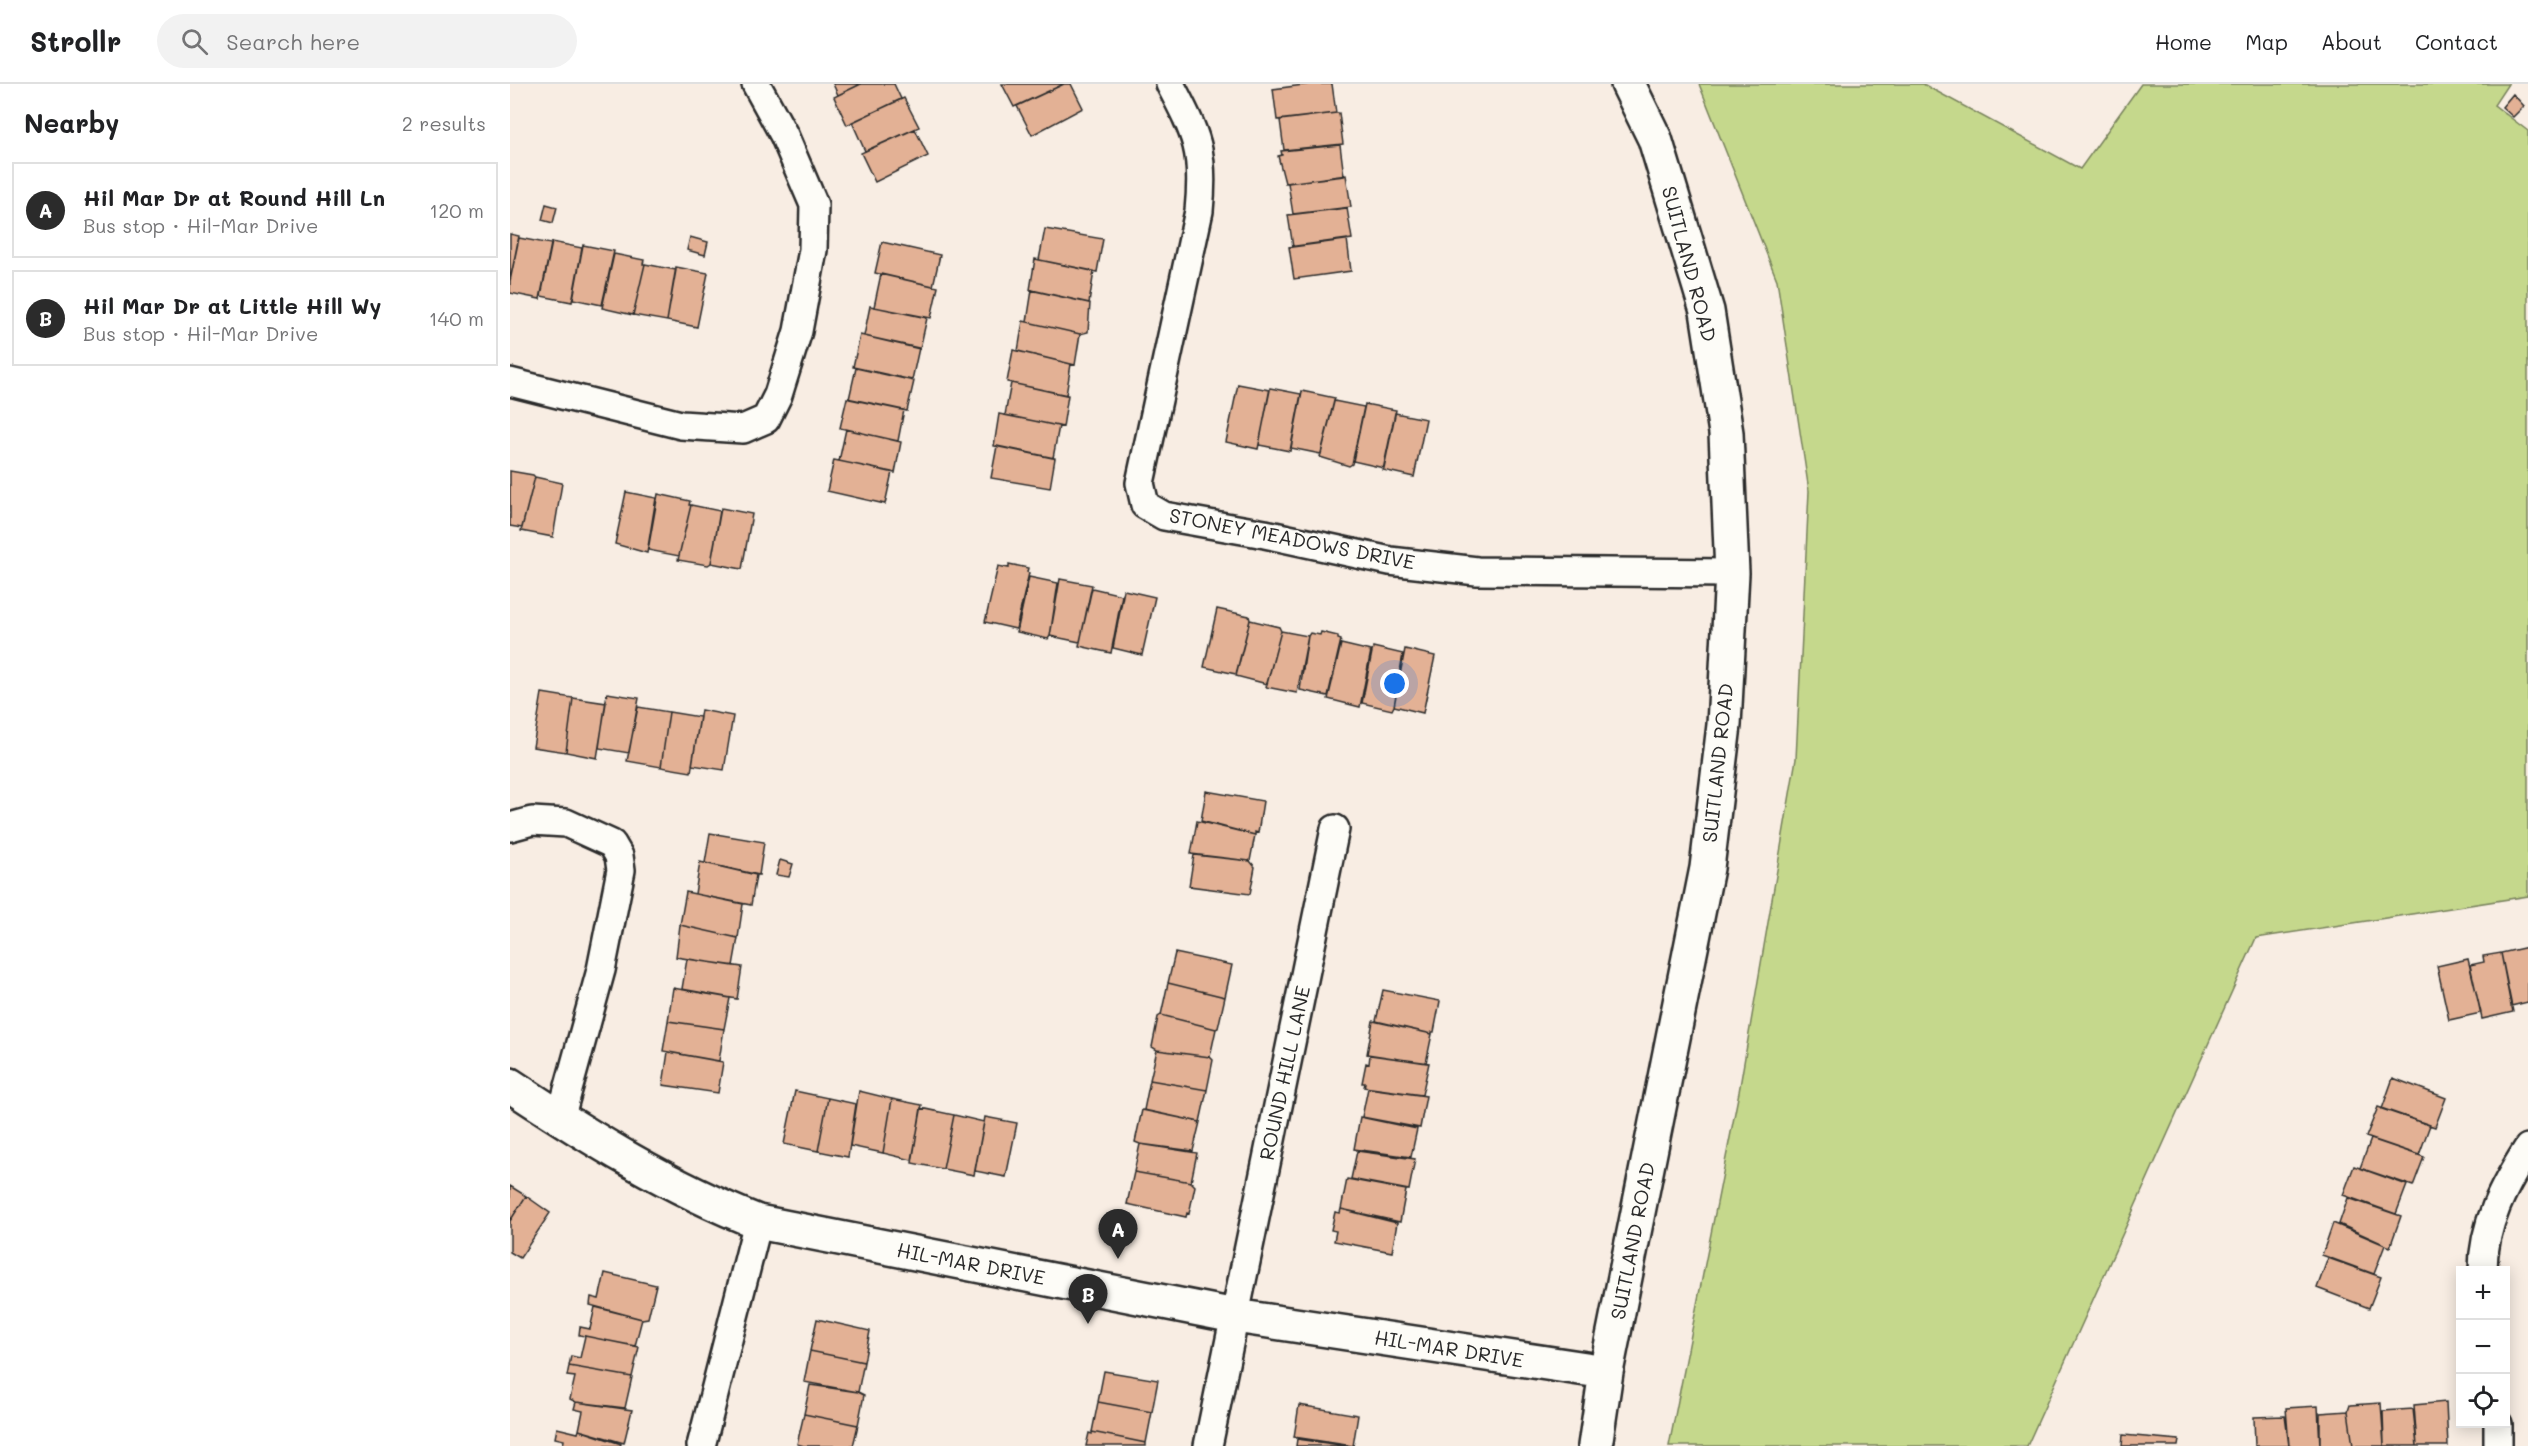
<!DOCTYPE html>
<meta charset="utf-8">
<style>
body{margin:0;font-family:Mali,sans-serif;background:#f2f2f2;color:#202124}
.controls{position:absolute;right:18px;bottom:18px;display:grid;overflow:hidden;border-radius:0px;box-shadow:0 3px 15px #0003}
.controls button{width:54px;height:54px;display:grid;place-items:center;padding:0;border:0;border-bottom:2px solid #e0e0e0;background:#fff;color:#202124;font:30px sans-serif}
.you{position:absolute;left:885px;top:600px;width:21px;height:21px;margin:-15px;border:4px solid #fff;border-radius:50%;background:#1a73e8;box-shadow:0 0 0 9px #1a73e833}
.badge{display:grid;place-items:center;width:39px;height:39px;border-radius:50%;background:#2b2b2b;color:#fff;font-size:20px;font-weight:700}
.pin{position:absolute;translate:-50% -50px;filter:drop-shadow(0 2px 3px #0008)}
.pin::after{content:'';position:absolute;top:32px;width:21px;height:18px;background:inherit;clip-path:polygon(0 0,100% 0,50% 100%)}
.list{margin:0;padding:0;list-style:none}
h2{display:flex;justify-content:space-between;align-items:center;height:78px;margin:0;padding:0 24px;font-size:26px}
h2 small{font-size:20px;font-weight:400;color:#757577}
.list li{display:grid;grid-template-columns:39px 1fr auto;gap:18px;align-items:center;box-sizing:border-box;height:96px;margin:0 12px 12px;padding:0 12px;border:2px solid #e0e0e0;border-radius:0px}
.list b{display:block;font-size:22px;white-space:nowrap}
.list p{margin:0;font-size:20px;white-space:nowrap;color:#757577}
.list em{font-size:20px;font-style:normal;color:#757577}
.icon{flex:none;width:33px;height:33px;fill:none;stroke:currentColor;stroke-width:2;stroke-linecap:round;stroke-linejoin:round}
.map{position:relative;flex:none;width:2018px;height:1362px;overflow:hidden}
header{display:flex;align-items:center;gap:36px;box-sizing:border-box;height:84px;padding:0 30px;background:#fff;border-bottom:2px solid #e0e0e0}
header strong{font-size:28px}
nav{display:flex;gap:33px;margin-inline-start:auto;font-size:21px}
.search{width:420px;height:54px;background:#f2f2f2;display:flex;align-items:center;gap:15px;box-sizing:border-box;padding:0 21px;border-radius:33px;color:#757577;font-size:22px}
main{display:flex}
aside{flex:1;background:#fff}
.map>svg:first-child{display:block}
</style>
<header>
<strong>Strollr</strong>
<div class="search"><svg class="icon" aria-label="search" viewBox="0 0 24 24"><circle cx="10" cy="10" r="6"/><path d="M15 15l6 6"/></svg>Search here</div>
<nav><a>Home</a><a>Map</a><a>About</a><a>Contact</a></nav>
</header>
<main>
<aside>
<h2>Nearby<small>2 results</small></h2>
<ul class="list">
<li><span class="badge">A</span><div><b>Hil Mar Dr at Round Hill Ln</b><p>Bus stop · Hil-Mar Drive</p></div><em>120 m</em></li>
<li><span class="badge">B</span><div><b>Hil Mar Dr at Little Hill Wy</b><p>Bus stop · Hil-Mar Drive</p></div><em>140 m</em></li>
</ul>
</aside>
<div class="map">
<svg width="2018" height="1362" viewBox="0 0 2018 1362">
<rect width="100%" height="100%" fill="#f8ede3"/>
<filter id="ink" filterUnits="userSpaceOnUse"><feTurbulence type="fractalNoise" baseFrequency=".0167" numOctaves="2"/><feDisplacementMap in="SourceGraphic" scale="12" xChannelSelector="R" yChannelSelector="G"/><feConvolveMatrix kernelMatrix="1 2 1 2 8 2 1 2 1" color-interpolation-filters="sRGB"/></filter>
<g filter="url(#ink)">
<path fill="#c5d88c" stroke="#78825c" stroke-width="1.5" d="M1189 0H1413L1570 85 1631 0H1998L1984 21 2018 47V812L1746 854 1517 1362H1159L1229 1008 1286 675 1299 407 1267 196Z"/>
<path fill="#e3b195" stroke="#2b2b2b" stroke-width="1.5" d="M323 0H351L328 11Z
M351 0H384L391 15 337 41 324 13Z
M492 0H554L504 23Z
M554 0H561L573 24 522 51 507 22Z
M801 0H822L826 29 767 36 763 5Z
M2003 10 2014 22 2003 33 1992 23Z
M394 14 409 43 355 67 342 38Z
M826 29H829L833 60 774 66 770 36Z
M405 45 418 72 365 98 351 69Z
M830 61 834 92 775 99 768 72 772 71 771 67Z
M836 91 841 123 783 130 778 99Z
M36 120 47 123 43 139 32 136Z
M837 124 842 155 783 163 778 131Z
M535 145 593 155 587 188 529 176Z
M0 150 9 152 0 197Z
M180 153 198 158 195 171 177 166Z
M9 154 41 160 30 215 0 209V197Z
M837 155 841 187 784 195 779 163Z
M42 158 72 164 62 218 31 212Z
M372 158 430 171 423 202 365 189Z
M73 161 104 167 92 221 63 215Z
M104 170 134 176 133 180H135L123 231 92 224Z
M525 175 584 187 579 219 520 206Z
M135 180 166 186 157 237 123 231Z
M166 183 198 189 187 243 157 237Z
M371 190 428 203 421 234 364 223Z
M522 206 580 219 578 248 570 250 517 238Z
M360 222 417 234 410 265 354 252Z
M513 237 570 250 565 281 508 267Z
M350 251 409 264 402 296 343 283Z
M503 266 561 280 556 311 497 298Z
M346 284 404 297 397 327 339 315Z
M501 299 558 311 553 343 495 331Z
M728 300 760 306 748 365 716 358Z
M760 304 791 310 780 367 749 361Z
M792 307 825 314 811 370 781 364Z
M337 314 394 326 388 357 330 344Z
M824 317 854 323 842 380 839 382 810 373Z
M855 320 886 326 874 384 843 377Z
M885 329 916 335 904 393 873 386Z
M489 330 549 342 543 374 484 362Z
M336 345 391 358 385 389 329 377Z
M487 362 545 374 540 404 481 394Z
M324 376 382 388 375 420 317 407Z
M0 387 23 391 25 393 12 444 0 442Z
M25 393 52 399 43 453 11 447Z
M116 408 146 414 137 469 105 460Z
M148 410 180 417 179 421H181L169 472 138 466Z
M181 421 210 427 201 479 198 481 168 476Z
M211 424 242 430 232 485 201 479Z
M499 480 518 484 517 488 519 489 506 545 475 538 488 482 499 484Z
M519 493 548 499 540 552 538 555 507 548Z
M550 495 582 501 570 558 540 552Z
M582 504 612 511 601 569 569 562Z
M614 506 645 513 632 571 603 564Z
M707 525 739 532 740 536 726 590 694 583Z
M740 536 769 543 771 547 757 600 726 592Z
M771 547 798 552 787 609 756 603Z
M811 548 828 552V555L831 556 818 612 790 606 798 552 800 549 810 551Z
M831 560 861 567 850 623 818 615Z
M863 563 893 570 884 622 882 626 852 619Z
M895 565 925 572 913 629 884 622Z
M32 609 63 614 56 668 23 663Z
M97 609 129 614 119 669 89 664Z
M63 614 96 619 87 674 56 668Z
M128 623 159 628 151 683 117 677Z
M191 626 223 632 214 686 182 681Z
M159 628 190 633 181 688 151 683Z
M696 707 753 717 748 749 745 748V751L691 737Z
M687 737 745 751 740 777 681 770Z
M200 749 254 758 249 791 195 779Z
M684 771 740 777 745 783 740 810 679 802Z
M270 776 283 780 279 793 266 791Z
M190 778 246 791 241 821 185 810Z
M176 808 233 820 228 854 170 841Z
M170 841 228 854 223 882 166 873Z
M2018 863V918L2001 922 1991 869Z
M665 869 722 881 715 913 658 899Z
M1991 869 2003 928 1972 935 1960 881 1974 878 1973 872Z
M177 875 232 883 227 915 172 905Z
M1958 875 1971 929 1939 936 1927 882Z
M658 899 715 913 708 944 706 945 651 931Z
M163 904 220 914 214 945 158 937Z
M873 906 930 917 924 948H922V950L866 937Z
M651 931 706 945 700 973 647 966 642 963 648 933Z
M158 937 214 945 209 977 153 967Z
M863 937 922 950 916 979 857 970Z
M647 966 700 973 703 976 697 1006 640 996Z
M158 968 213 978 208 1009 153 1001Z
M860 971 919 979 912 1011 854 1003 855 999H852L856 979 859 980Z
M1883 994 1936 1014 1925 1043 1872 1025Z
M640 996 697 1006 690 1038 634 1026Z
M858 1004 916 1012 910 1044 852 1033Z
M285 1007 318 1014 308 1067 274 1060Z
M349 1007 382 1015 373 1069 340 1062Z
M318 1014 346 1020 338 1073 308 1067Z
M382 1015 412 1021 402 1076 373 1069Z
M1868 1023 1920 1041 1909 1071 1856 1053Z
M411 1024 444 1031 433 1085 402 1079Z
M632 1026 690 1038 683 1067 630 1060 625 1058Z
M444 1031 474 1038 464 1091 433 1085Z
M475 1033 507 1039 496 1093 465 1087Z
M850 1033 907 1045 901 1073 844 1065Z
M1861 1055 1914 1073 1903 1102 1850 1084Z
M630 1060 687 1069 681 1098 624 1088Z
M847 1067 905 1075 899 1106 841 1095Z
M1844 1082 1897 1101 1886 1130 1833 1111Z
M624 1088 681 1098 685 1102 679 1130 677 1129 676 1133 617 1120Z
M837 1095 896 1106 890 1138 831 1125Z
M0 1102 16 1112 0 1137Z
M16 1112 40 1129 10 1174 0 1168V1137Z
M1838 1114 1891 1132 1880 1163 1829 1140Z
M831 1125 887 1139 882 1168 824 1157 826 1147 821 1146 825 1128 830 1129Z
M1823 1139 1875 1161 1864 1190 1812 1171Z
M1818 1174 1871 1193 1859 1224 1807 1204Z
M95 1189 146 1201 138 1234 132 1235 80 1221 81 1213 89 1215Z
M85 1223 132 1235 125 1262 69 1251 70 1243 80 1245Z
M307 1235 360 1247 354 1278 300 1267Z
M75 1252 129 1263 122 1293 59 1282 61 1272 70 1274Z
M300 1267 354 1278 348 1308 294 1298Z
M59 1282 122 1293 115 1324 66 1318 60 1315 65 1293 57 1292Z
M594 1287 648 1296 642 1328 588 1318Z
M300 1301 348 1308 354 1311 348 1341 294 1330Z
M66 1318 122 1326 114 1359 69 1346 73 1327 64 1325Z
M588 1318 642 1328 636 1359 582 1348Z
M1936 1318 1938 1362H1907L1904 1321Z
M1871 1319 1874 1362H1843L1838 1327 1840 1321Z
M789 1321 848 1331 843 1362 784 1353Z
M1808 1322 1810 1362H1779L1776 1324Z
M1903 1325 1907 1362H1874L1873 1327Z
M1838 1327 1843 1362H1810V1329Z
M294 1330 348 1341 343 1362H294L287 1360Z
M1775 1332 1779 1362H1745L1744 1333Z
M47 1344 68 1349 69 1346 111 1360 110 1362H53L54 1356 45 1354Z
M582 1348 636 1359V1362H576L579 1349 582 1350Z
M1613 1351 1669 1356 1668 1362H1612Z
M787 1355 838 1362H786Z"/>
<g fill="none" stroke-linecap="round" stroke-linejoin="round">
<defs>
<path id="street" d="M660 0C687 52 695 68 689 127L630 399 635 421 654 432 755 450 880 477 967 487 1222 489
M0 298 171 341 233 345 256 335 268 311 288 247 303 166 304 121 274 51 246 0
M0 743 22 737 56 739 102 760 109 772 111 786 91 886 50 1035
M1973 1186C1973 1140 1994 1102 2018 1064
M1988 1340V1362
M191 1362 248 1138
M698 1362 825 745"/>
<path id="secondary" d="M0 1001C80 1054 159 1103 248 1138L725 1232 1096 1288
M1085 1362 1096 1288 1197 784 1214 641 1222 489 1216 349 1197 227 1145 55 1118 0"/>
</defs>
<use href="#street" stroke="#2b2b2b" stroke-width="32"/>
<use href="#secondary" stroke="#2b2b2b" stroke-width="38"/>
<use href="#street" stroke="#fdfcf7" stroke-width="27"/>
<use href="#secondary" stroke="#fdfcf7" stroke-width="33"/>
</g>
</g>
<g text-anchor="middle" stroke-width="4.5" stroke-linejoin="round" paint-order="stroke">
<g font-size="20" fill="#2b2b2b" stroke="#fdfcf7">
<text transform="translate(1179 180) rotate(75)" y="7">SUITLAND ROAD</text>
<text transform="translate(782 455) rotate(11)" y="7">STONEY MEADOWS DRIVE</text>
<text transform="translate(1208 679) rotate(-84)" y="7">SUITLAND ROAD</text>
<text transform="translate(775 989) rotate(-78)" y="7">ROUND HILL LANE</text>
<text transform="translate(1123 1157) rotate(-79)" y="7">SUITLAND ROAD</text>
<text transform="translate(461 1180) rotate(11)" y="7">HIL-MAR DRIVE</text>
<text transform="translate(939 1265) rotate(9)" y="7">HIL-MAR DRIVE</text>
</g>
</g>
</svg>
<div class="controls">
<button>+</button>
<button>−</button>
<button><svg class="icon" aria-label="locate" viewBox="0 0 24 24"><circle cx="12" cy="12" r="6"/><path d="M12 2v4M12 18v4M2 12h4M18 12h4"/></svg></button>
</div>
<div class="you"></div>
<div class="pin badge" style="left:608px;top:1175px">A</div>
<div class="pin badge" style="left:578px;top:1240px">B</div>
</div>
</main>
